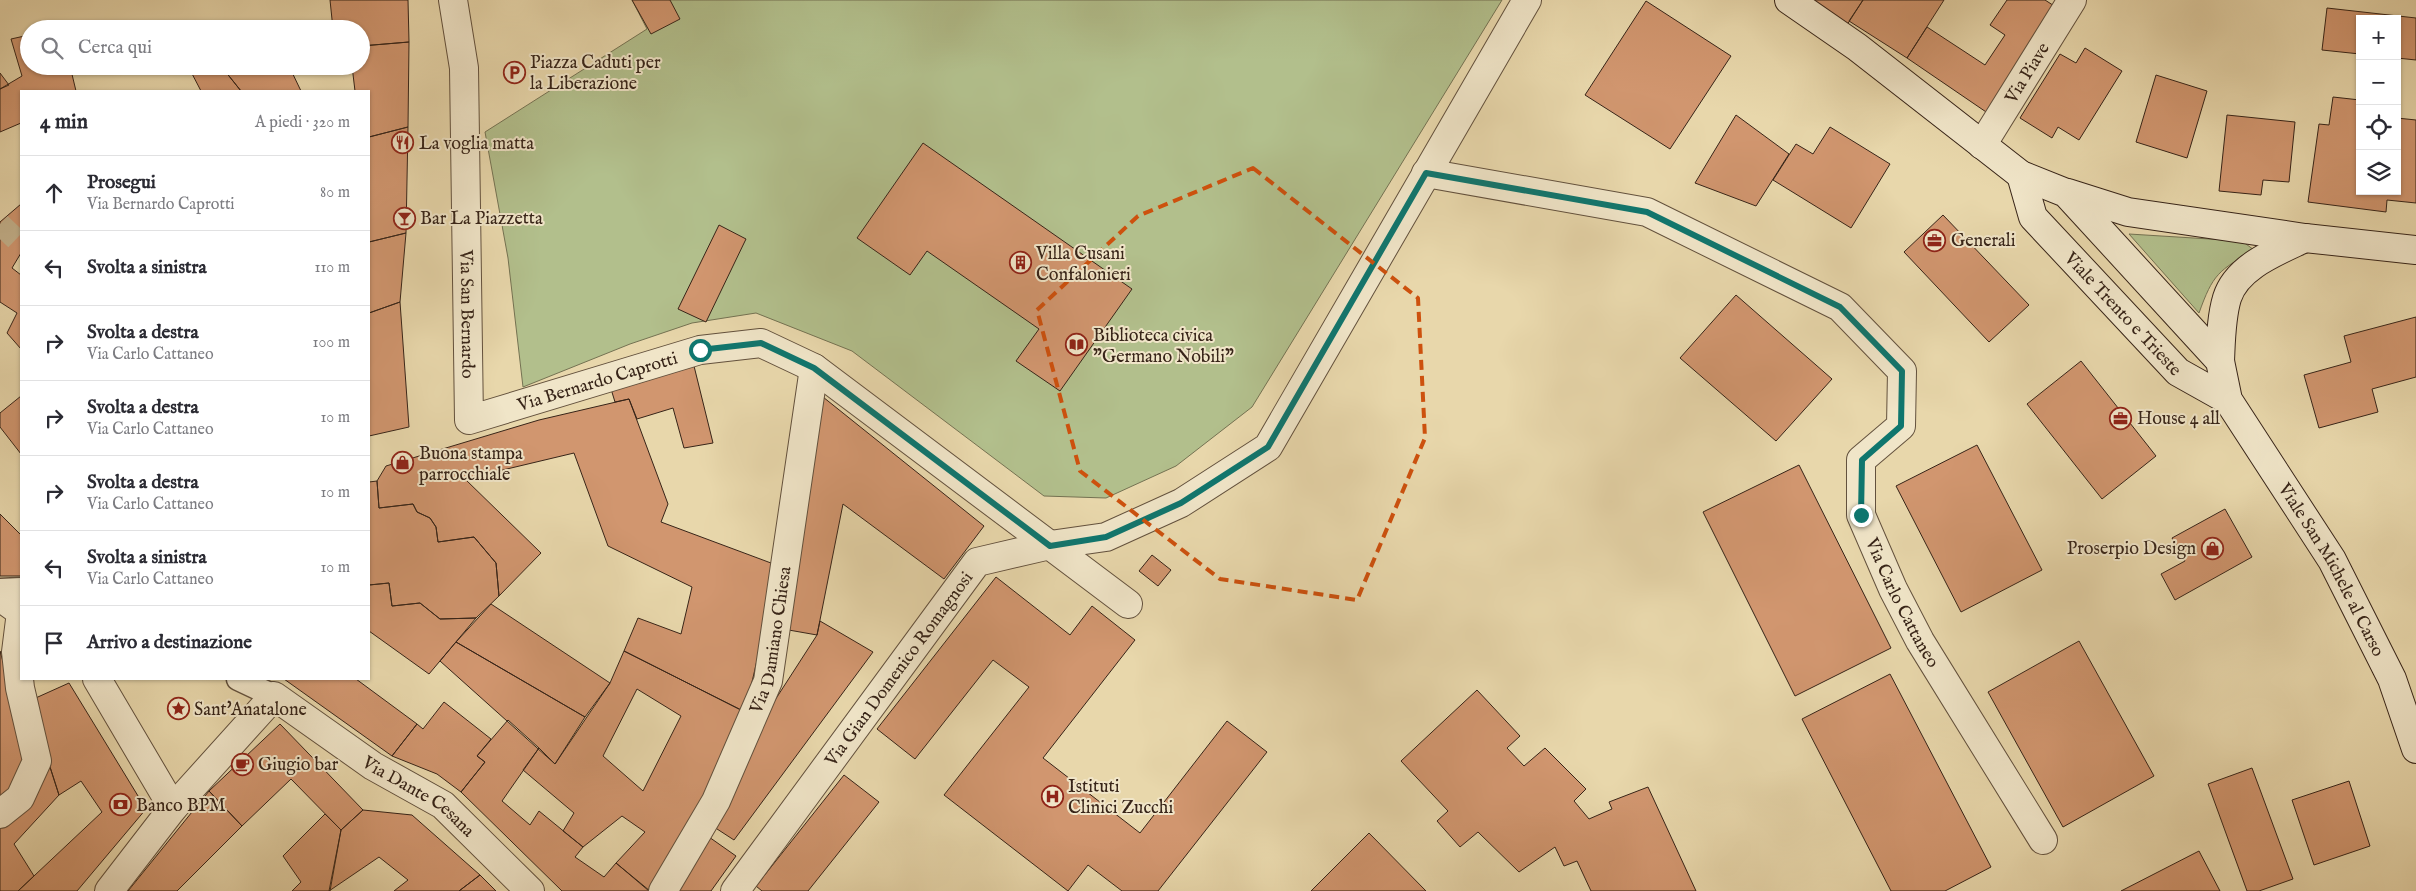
<!DOCTYPE html>
<html lang="it">
<meta charset="utf-8">
<style>
body{margin:0;font-family:"IM FELL English",serif;background:#f7f7f7;color:#2b2b33}
.controls{position:absolute;right:15px;top:15px;display:grid;overflow:hidden;border-radius:0px;box-shadow:0 1px 4px #0004}
.controls button{width:45px;height:45px;display:grid;place-items:center;padding:0;border:0;border-bottom:1px solid #e1e1e2;background:#fff;color:#2b2b33;font:25px sans-serif}
.stop{position:absolute;width:15px;height:15px;margin:-11px;border:4px solid #0f766e;border-radius:50%;background:#fff}
.stop.end{background:#0f766e;border-color:#fff;box-shadow:0 1px 5px #0008}
.list{margin:0;padding:0;list-style:none}
h2{display:flex;justify-content:space-between;align-items:center;height:65px;margin:0;padding:0 20px;font-size:21px}
h2 small{font-size:16px;font-weight:400;color:#7c7c81}
.list li{display:grid;grid-template-columns:32px 1fr auto;gap:15px;align-items:center;box-sizing:border-box;height:75px;padding:0 20px;border-top:1px solid #e1e1e2}
.list b{display:block;font-size:19px;white-space:nowrap}
.list p{margin:0;font-size:16px;white-space:nowrap;color:#7c7c81}
.list em{font-size:16px;font-style:normal;color:#7c7c81}
.icon{flex:none;width:28px;height:28px;fill:none;stroke:currentColor;stroke-width:2;stroke-linecap:round;stroke-linejoin:round}
.map{position:relative;flex:none;width:2416px;height:891px;overflow:hidden}
.search{position:absolute;background:#fff;box-shadow:0 1px 4px #0004;left:20px;top:20px;width:350px;height:55px;display:flex;align-items:center;gap:12px;box-sizing:border-box;padding:0 18px;border-radius:28px;color:#7c7c81;font-size:19px}
.panel{position:absolute;background:#fff;box-shadow:0 1px 4px #0004;left:20px;top:90px;width:350px;height:590px;border-radius:0px}
.map>svg:first-child{display:block}
</style>
<div class="map">
<svg width="2416" height="891" viewBox="0 0 2416 891">
<rect width="100%" height="100%" fill="#e8d7ab"/>
<filter id="stains"><feTurbulence type="fractalNoise" baseFrequency=".004" numOctaves="4"/><feColorMatrix values="0 0 0 0 .2 0 0 0 0 .09 0 0 0 0 .02 0 0 0 .5 -.17"/></filter>
<radialGradient id="worn" r=".72"><stop offset=".6" stop-color="#630" stop-opacity="0"/><stop offset="1" stop-color="#630" stop-opacity=".3"/></radialGradient>
<path fill="#b2bf8c" stroke="#747252" d="M632 0H1502L1252 407 1176 466 1106 498 1044 496 852 351 756 313 692 323 630 344 523 387 508 258 485 132 647 29Z
M2129 234 2242 241 2254 250C2218 271 2213 274 2199 313Z"/>
<path fill="#d1966f" stroke="#372418" fill-rule="evenodd" d="M330 0H408L409 42 361 46V29H333Z
M632 0H670L680 19 651 34Z
M1801 0H1863L1845 28Z
M1863 0H1944L1907 58 1849 21Z
M2007 0H2045L2062 11 1992 116 1907 58 1927 27 1985 65 2005 35 1990 25Z
M1646 1 1731 56 1670 149 1585 95Z
M2327 8 2416 18V60L2397 58V19H2360V54L2322 50Z
M237 21 243 29H223Z
M29 35V66H70L76 91H21V123L0 132V89L22 76 11 39Z
M409 42 408 127 369 137V91H355L352 66H361V46Z
M2085 48 2122 71 2079 140 2058 127 2052 138 2020 118 2060 54 2076 63Z
M188 66H221L241 91H201Z
M221 66H289L301 91H241Z
M0 73 9 85 0 89Z
M2156 75 2207 91 2187 158 2136 142Z
M2333 97 2360 100V191H2397V118L2416 120V203L2387 200 2386 212 2308 202 2319 124 2329 125Z
M1736 115 1789 154 1756 206 1695 183Z
M2227 115 2295 122 2289 182 2263 180 2261 195 2219 191Z
M408 127 406 233 369 242V137Z
M1830 127 1890 164 1851 228 1773 180 1796 144 1813 154Z
M923 143 1132 289 1060 391 1016 361 1039 329 927 251 910 275 857 238Z
M21 204V253L12 268 21 275V349L7 333 17 313 0 302V222Z
M1943 215 2029 305 1989 342 1904 252Z
M719 225 746 239 706 322 678 309Z
M406 233 400 302 369 313V242Z
M1736 295 1832 379 1776 441 1680 358Z
M400 302 409 427 369 436V313Z
M2416 317V377L2372 389 2378 412 2319 428 2304 375 2351 362 2344 336Z
M2081 361 2156 456 2102 499 2027 404Z
M694 366 713 443 684 448 673 408 637 419 629 399 615 402 611 389Z
M21 396V454L0 427V413Z
M823 397 984 526 944 579 843 504 817 635 783 629Z
M629 399 668 504 661 522 779 566 745 712 624 651 638 618 681 634 692 587 608 546 574 453 465 479 541 553 499 596 496 563 474 537 438 542 436 527 430 518 417 512 413 504 379 508 377 481 386 466 539 420Z
M1977 445 2042 570 1961 612 1896 486Z
M1799 465 1891 648 1795 696 1703 512Z
M377 481 379 508 413 504 417 512 430 518 436 527 438 542 474 537 496 563 499 596 476 618 440 619 420 603 392 606 389 583 369 585V482Z
M2225 509 2252 557 2175 600 2161 574 2185 561 2172 538Z
M0 514 21 535V576H0Z
M1152 555 1171 570 1158 586 1139 571Z
M996 577 1070 635 1092 606 1135 640 1043 758 1140 833 1227 721 1267 752 1158 891H1122L1088 865 1068 891 944 795 1029 687 993 660 915 759 877 729Z
M389 583 392 606 420 603 440 619 476 618 429 674 369 631V585Z
M491 604 610 683 585 717 456 642Z
M820 621 873 652 734 840 714 827 766 714 817 635Z
M2079 641 2154 776 2063 827 1988 692Z
M456 642 585 717 555 764 440 661Z
M0 651 30 758 17 782 0 796Z
M624 651 745 712 698 810 650 891 616 863 645 832 622 816 583 847 563 831 574 813 523 770 539 748 555 764 610 683ZM637 689 681 716 643 791 603 756Z
M1890 674 1991 867 1945 891H1891L1802 719Z
M284 679H356L417 724 392 756Z
M69 683 146 809 77 891H18L102 812 81 781 59 795 29 701Z
M1477 690 1520 736 1507 748 1524 766 1545 748 1586 789 1574 801 1589 819 1612 809 1609 802 1648 787 1696 891H1591L1577 861 1564 866 1555 847 1519 872 1478 832 1460 847 1437 821 1448 811 1401 761Z
M444 702 491 739 477 756 485 762 461 792 437 774 392 756 417 724 423 729Z
M508 720 539 748 502 801 530 825 539 811 583 847 575 857 604 877 616 863 649 891H562L461 792 485 762 477 756Z
M280 724 363 810 341 830 291 779 242 826 209 791Z
M49 764 59 795 14 844 34 876 18 891H0V826Z
M2252 768 2293 879 2259 891H2247L2208 784Z
M844 775 879 802 808 891H762L756 886Z
M2349 781 2370 846 2314 865 2292 800Z
M209 791 242 826 177 891H128Z
M363 810 412 815 480 875 459 891H394L408 880 379 857 329 891 341 830Z
M325 814 341 830 330 891H292L301 882 283 856Z
M1369 833 1426 891H1311Z
M709 837 736 856 711 891H671Z
M2199 851 2220 891H2121Z
M480 875 496 891H459Z"/>
<g fill="none" stroke-linecap="round" stroke-linejoin="round">
<path stroke="#c5b38e" stroke-width="22" stroke-dasharray="22 11" stroke-linecap="butt" d="M0 224 21 244"/>
<defs>
<path id="pedestrian" d="M0 590 21 589
M238 679 274 696"/>
<g id="minor">
<path id="s1" d="M453 0 464 68 469 420 700 350 761 343 814 368 1128 604"/>
<path id="s2" d="M1982 145 2072 0"/>
<path id="s3" d="M1426 173 1647 212 1840 307 1902 371 1901 426 1861 460V515L1893 589 1920 641 2043 840"/>
<path d="M0 597 21 612"/>
<path d="M97 679 173 808"/>
<path d="M0 814 20 798 37 761 20 688 16 652 21 612"/>
<path id="s4" d="M109 891 173 808 274 696 373 766 443 805 530 891"/>
<path id="s5" d="M663 891 716 801 768 681 814 368"/>
<path id="s6" d="M735 891 977 562 1050 545 1106 537 1181 503 1268 447 1527 0"/>
</g>
<g id="secondary">
<path id="s7" d="M1789 0 1857 47 2021 175 2066 193 2220 361 2228 400 2332 560 2392 679 2416 749"/>
<path id="s8" d="M2021 175 2033 217 2178 372 2228 400"/>
<path d="M2068 193 2128 212 2305 238 2416 250"/>
<path d="M2220 361C2221 340 2221 318 2227 298 2237 266 2278 251 2305 238"/>
</g>
</defs>
<use href="#pedestrian" stroke="#63513d" stroke-width="25"/>
<use href="#minor" stroke="#63513d" stroke-width="30"/>
<use href="#secondary" stroke="#372418" stroke-width="30"/>
<use href="#pedestrian" stroke="#f0e5c8" stroke-width="22"/>
<use href="#minor" stroke="#f0e5c8" stroke-width="28"/>
<use href="#secondary" stroke="#f0e5c8" stroke-width="28"/>
</g>
<g fill="none" stroke-linecap="round" stroke-linejoin="round">
<path stroke="#0f766e" stroke-width="6" d="M700 350 761 343 814 368 1050 546 1106 537 1181 503 1268 447 1426 173 1647 212 1840 307 1902 371 1901 426 1862 460 1861 515"/>
</g>
<path fill="none" stroke="#cd510e" stroke-width="4" stroke-dasharray="10 6" stroke-linejoin="round" d="M1253 168 1418 298 1425 438 1357 600 1220 579 1080 471 1037 310 1138 216Z"/>
<defs>
<symbol id="parking-ring" viewBox="-11 -11 22 22"><circle r="9.5" fill="#f0e5c8" stroke="#8f2418" stroke-width="1.5"/><path d="M-3.5-5.5H1a3.5 3.5 0 0 1 0 7H-1V5.5H-3.5ZM-1-3.4V-.6H.8a1.4 1.4 0 0 0 0-2.8Z" fill="#8f2418"/></symbol>
<symbol id="restaurant-ring" viewBox="-11 -11 22 22"><circle r="9.5" fill="#f0e5c8" stroke="#8f2418" stroke-width="1.5"/><path d="M-5-6h1v4h1v-4h1v4h1v-4h1v5L-1.5 .5V6h-2V.5L-5-1ZM5-6V6H3V1.5H1.5Q1.5-4 5-6Z" fill="#8f2418"/></symbol>
<symbol id="bar-ring" viewBox="-11 -11 22 22"><circle r="9.5" fill="#f0e5c8" stroke="#8f2418" stroke-width="1.5"/><path d="M-6-5H6L.8 .8V4.5H3.5V6h-7V4.5H-.8V.8Z" fill="#8f2418"/></symbol>
<symbol id="office-ring" viewBox="-11 -11 22 22"><circle r="9.5" fill="#f0e5c8" stroke="#8f2418" stroke-width="1.5"/><path d="M-6-3h4V-5.5h4V-3h4V5H-6ZM-1-4.5V-3h2v-1.5ZM-6 0V1H6V0Z" fill="#8f2418"/></symbol>
<symbol id="building-ring" viewBox="-11 -11 22 22"><circle r="9.5" fill="#f0e5c8" stroke="#8f2418" stroke-width="1.5"/><path d="M-4-6H4V6H1V3H-1V6H-4ZM-2.5-4.3h1.7v1.8h-1.7ZM.8-4.3h1.7v1.8H.8ZM-2.5-1h1.7V.8h-1.7ZM.8-1h1.7V.8H.8Z" fill="#8f2418"/></symbol>
<symbol id="library-ring" viewBox="-11 -11 22 22"><circle r="9.5" fill="#f0e5c8" stroke="#8f2418" stroke-width="1.5"/><path d="M-6-4Q-3-5.5-.7-3.5V5Q-3 3-6 4ZM6-4Q3-5.5 .7-3.5V5Q3 3 6 4Z" fill="#8f2418"/></symbol>
<symbol id="shop-ring" viewBox="-11 -11 22 22"><circle r="9.5" fill="#f0e5c8" stroke="#8f2418" stroke-width="1.5"/><path d="M-5-2.5h2.3a2.7 3.5 0 0 1 5.4 0H5L5.5 6h-11ZM-1.5-2.5h3a1.5 2.3 0 0 0-3 0Z" fill="#8f2418"/></symbol>
<symbol id="sight-ring" viewBox="-11 -11 22 22"><circle r="9.5" fill="#f0e5c8" stroke="#8f2418" stroke-width="1.5"/><path d="M0-6L1.8-2.2L6-1.7L2.9 1.2L3.7 5.4L0 3.3L-3.7 5.4L-2.9 1.2L-6-1.7L-1.8-2.2Z" fill="#8f2418"/></symbol>
<symbol id="cafe-ring" viewBox="-11 -11 22 22"><circle r="9.5" fill="#f0e5c8" stroke="#8f2418" stroke-width="1.5"/><path d="M-5.5-4.5H6V0H3Q3 3.5 0 3.5H-2.5Q-5.5 3.5-5.5 0ZM3-3.2v2h1.7v-2ZM-6 4.5H4V6H-6Z" fill="#8f2418"/></symbol>
<symbol id="hospital-ring" viewBox="-11 -11 22 22"><circle r="9.5" fill="#f0e5c8" stroke="#8f2418" stroke-width="1.5"/><path d="M-5-5h3v3.5h4V-5h3V5h-3V1.5h-4V5h-3Z" fill="#8f2418"/></symbol>
<symbol id="bank-ring" viewBox="-11 -11 22 22"><circle r="9.5" fill="#f0e5c8" stroke="#8f2418" stroke-width="1.5"/><path d="M-6-4H6V4H-6ZM0-2.3a2.3 2.3 0 1 0 0 4.6a2.3 2.3 0 1 0 0-4.6Z" fill="#8f2418"/></symbol>
</defs>
<g fill-rule="evenodd">
<use href="#parking-ring" x="502" y="60" width="25" height="25"/>
<use href="#restaurant-ring" x="390" y="130" width="25" height="25"/>
<use href="#bar-ring" x="392" y="206" width="25" height="25"/>
<use href="#office-ring" x="1922" y="228" width="25" height="25"/>
<use href="#building-ring" x="1008" y="250" width="25" height="25"/>
<use href="#library-ring" x="1064" y="332" width="25" height="25"/>
<use href="#office-ring" x="2108" y="406" width="25" height="25"/>
<use href="#shop-ring" x="390" y="450" width="25" height="25"/>
<use href="#shop-ring" x="2200" y="536" width="25" height="25"/>
<use href="#sight-ring" x="166" y="696" width="25" height="25"/>
<use href="#cafe-ring" x="230" y="752" width="25" height="25"/>
<use href="#hospital-ring" x="1040" y="784" width="25" height="25"/>
<use href="#bank-ring" x="108" y="792" width="25" height="25"/>
</g>
<g text-anchor="middle" stroke-width="4" stroke-linejoin="round" paint-order="stroke">
<g font-size="18" fill="#372418" stroke="#f0e5c8" text-anchor="start">
<text x="530" y="68">Piazza Caduti per<tspan x="530" dy="21">la Liberazione</tspan></text>
<text x="419" y="149">La voglia matta</text>
<text x="420" y="224">Bar La Piazzetta</text>
<text x="1951" y="246">Generali</text>
<text x="1036" y="259">Villa Cusani<tspan x="1036" dy="21">Confalonieri</tspan></text>
<text x="1093" y="341">Biblioteca civica<tspan x="1093" dy="21">"Germano Nobili"</tspan></text>
<text x="2137" y="424">House 4 all</text>
<text x="419" y="459">Buona stampa<tspan x="419" dy="21">parrocchiale</tspan></text>
<text x="2196" y="554" text-anchor="end">Proserpio Design</text>
<text x="194" y="715">Sant'Anatalone</text>
<text x="258" y="770">Giugio bar</text>
<text x="1068" y="792">Istituti<tspan x="1068" dy="21">Clinici Zucchi</tspan></text>
<text x="136" y="811">Banco BPM</text>
</g>
<g font-size="18" fill="#372418" stroke="#f0e5c8">
<text dy="6" stroke="none"><textPath href="#s2" startOffset="85">Via Piave</textPath></text>
<text dy="6" stroke="none"><textPath href="#s8" startOffset="176">Viale Trento e Trieste</textPath></text>
<text dy="6" stroke="none"><textPath href="#s1" startOffset="315">Via San Bernardo</textPath></text>
<text dy="6" stroke="none"><textPath href="#s1" startOffset="555">Via Bernardo Caprotti</textPath></text>
<text dy="6" stroke="none"><textPath href="#s7" startOffset="806">Viale San Michele al Carso</textPath></text>
<text dy="6" stroke="none"><textPath href="#s3" startOffset="788">Via Carlo Cattaneo</textPath></text>
<text dy="6" stroke="none"><textPath href="#s5" startOffset="276">Via Damiano Chiesa</textPath></text>
<text dy="6" stroke="none"><textPath href="#s6" startOffset="276">Via Gian Domenico Romagnosi</textPath></text>
<text dy="6" stroke="none"><textPath href="#s4" startOffset="432">Via Dante Cesana</textPath></text>
</g>
</g>
<rect width="100%" height="100%" filter="url(#stains)"/>
<rect width="100%" height="100%" fill="url(#worn)"/>
</svg>
<div class="controls">
<button>+</button>
<button>−</button>
<button><svg class="icon" aria-label="locate" viewBox="0 0 24 24"><circle cx="12" cy="12" r="6"/><path d="M12 2v4M12 18v4M2 12h4M18 12h4"/></svg></button>
<button><svg class="icon" aria-label="layers" viewBox="0 0 24 24"><path d="M12 4l9 5-9 5-9-5zM3 14l9 5 9-5"/></svg></button>
</div>
<div class="stop" style="left:700px;top:350px"></div>
<div class="stop end" style="left:1861px;top:515px"></div>
<div class="search"><svg class="icon" aria-label="search" viewBox="0 0 24 24"><circle cx="10" cy="10" r="6"/><path d="M15 15l6 6"/></svg>Cerca qui</div>
<section class="panel">
<h2>4 min<small>A piedi · 320 m</small></h2>
<ul class="list">
<li><svg class="icon" aria-label="ahead" viewBox="0 0 24 24"><path d="M12 20V5M6 11l6-6 6 6"/></svg><div><b>Prosegui</b><p>Via Bernardo Caprotti</p></div><em>80 m</em></li>
<li><svg class="icon" aria-label="left" viewBox="0 0 24 24"><path d="M17 20v-9H6M10 6l-5 5 5 5"/></svg><div><b>Svolta a sinistra</b></div><em>110 m</em></li>
<li><svg class="icon" aria-label="right" viewBox="0 0 24 24"><path d="M7 20v-9h11M14 6l5 5-5 5"/></svg><div><b>Svolta a destra</b><p>Via Carlo Cattaneo</p></div><em>100 m</em></li>
<li><svg class="icon" aria-label="right" viewBox="0 0 24 24"><path d="M7 20v-9h11M14 6l5 5-5 5"/></svg><div><b>Svolta a destra</b><p>Via Carlo Cattaneo</p></div><em>10 m</em></li>
<li><svg class="icon" aria-label="right" viewBox="0 0 24 24"><path d="M7 20v-9h11M14 6l5 5-5 5"/></svg><div><b>Svolta a destra</b><p>Via Carlo Cattaneo</p></div><em>10 m</em></li>
<li><svg class="icon" aria-label="left" viewBox="0 0 24 24"><path d="M17 20v-9H6M10 6l-5 5 5 5"/></svg><div><b>Svolta a sinistra</b><p>Via Carlo Cattaneo</p></div><em>10 m</em></li>
<li><svg class="icon" aria-label="arrive" viewBox="0 0 24 24"><path d="M6 21V4h12l-3 4 3 4H6"/></svg><div><b>Arrivo a destinazione</b></div></li>
</ul>
</section>
</div>
